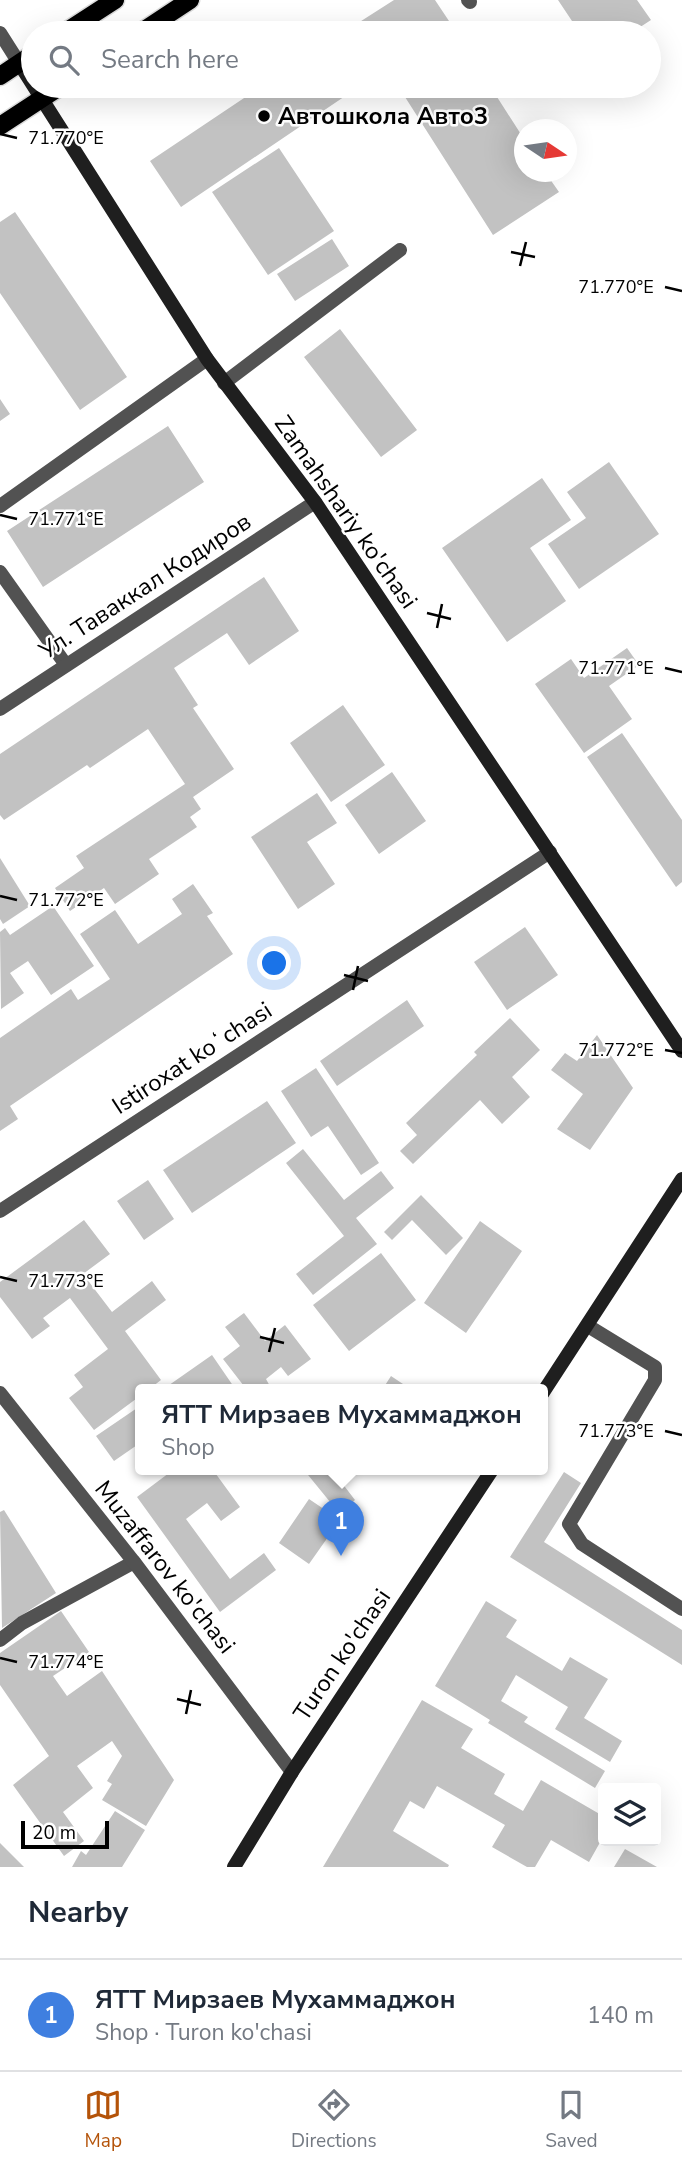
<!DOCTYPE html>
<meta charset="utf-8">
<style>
body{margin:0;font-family:"Nunito Sans",sans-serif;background:#f2f2f3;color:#1f2937}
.controls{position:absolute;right:21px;bottom:21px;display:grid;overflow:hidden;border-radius:7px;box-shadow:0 7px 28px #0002}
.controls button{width:63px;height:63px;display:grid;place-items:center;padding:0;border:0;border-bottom:2px solid #e0e1e3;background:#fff;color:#1f2937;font:35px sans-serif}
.compass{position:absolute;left:514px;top:119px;width:63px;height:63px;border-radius:50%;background:#fff;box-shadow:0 7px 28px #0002;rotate:103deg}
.scale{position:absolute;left:21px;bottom:18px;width:88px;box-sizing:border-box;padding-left:7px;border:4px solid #000;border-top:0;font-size:19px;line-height:24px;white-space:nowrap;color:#000;-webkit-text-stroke:5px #fff;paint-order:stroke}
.you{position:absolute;left:275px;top:964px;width:24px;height:24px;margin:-18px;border:5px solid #fff;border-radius:50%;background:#1a73e8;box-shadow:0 0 0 10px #1a73e833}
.badge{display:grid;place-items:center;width:46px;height:46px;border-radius:50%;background:#b45309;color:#fff;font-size:23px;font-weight:700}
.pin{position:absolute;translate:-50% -58px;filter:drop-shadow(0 2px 4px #0008)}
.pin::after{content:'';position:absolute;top:37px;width:24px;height:21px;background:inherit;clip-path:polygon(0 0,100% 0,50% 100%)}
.popup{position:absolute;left:135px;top:1384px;width:413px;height:91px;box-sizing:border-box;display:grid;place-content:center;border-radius:7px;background:#fff;filter:drop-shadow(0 2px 5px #0005);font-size:23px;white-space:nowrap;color:#747a83}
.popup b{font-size:26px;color:#1f2937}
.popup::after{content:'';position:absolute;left:50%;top:100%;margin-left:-14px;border:14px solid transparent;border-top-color:#fff}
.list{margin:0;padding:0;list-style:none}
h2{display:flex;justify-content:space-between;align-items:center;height:91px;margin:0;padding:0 28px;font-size:30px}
h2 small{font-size:23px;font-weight:400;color:#747a83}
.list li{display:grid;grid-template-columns:46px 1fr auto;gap:21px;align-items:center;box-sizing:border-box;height:112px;padding:0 28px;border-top:2px solid #e0e1e3}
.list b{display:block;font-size:26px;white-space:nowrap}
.list p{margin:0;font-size:23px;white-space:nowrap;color:#747a83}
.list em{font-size:23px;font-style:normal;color:#747a83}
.icon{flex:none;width:38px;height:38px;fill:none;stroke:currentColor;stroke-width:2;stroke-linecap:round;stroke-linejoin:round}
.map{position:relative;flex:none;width:682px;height:1867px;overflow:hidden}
.search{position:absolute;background:#fff;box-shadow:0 7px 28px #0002;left:21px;right:21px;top:21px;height:77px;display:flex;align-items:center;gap:18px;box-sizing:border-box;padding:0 24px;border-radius:38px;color:#747a83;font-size:26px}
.sheet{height:203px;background:#fff}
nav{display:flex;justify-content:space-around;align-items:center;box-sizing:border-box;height:98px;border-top:2px solid #e0e1e3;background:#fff;font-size:19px;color:#747a83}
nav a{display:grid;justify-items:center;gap:4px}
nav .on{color:#b45309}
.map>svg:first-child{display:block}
</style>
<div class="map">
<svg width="682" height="1867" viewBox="0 0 682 1867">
<rect width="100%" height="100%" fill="#fff"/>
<path fill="#c2c2c2" d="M394 0H435L457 33H364L358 23Z
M558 0H637L651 20 631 33H580Z
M262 86H360L181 207 150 161Z
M398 86H490L524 139V172H545L559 192 493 235Z
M279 148 334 231 268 275 212 192Z
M15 212 127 377 80 410 0 293V222Z
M332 239 349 266 295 301 277 274Z
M340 329 417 430 381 457 304 357Z
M0 399 10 414 0 421Z
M168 426 204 482 43 587 7 531Z
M609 462 659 534 579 589 548 544 586 518 567 492Z
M542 478 571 520 530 548 566 601 507 642 442 548Z
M264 577 299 631 249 665 227 633 174 668 198 705 193 708 234 769 193 797 201 809 190 817 197 827 149 859 159 874 115 904 104 888 70 911 55 888 84 868 76 856 185 784 148 729 90 768 87 765 4 820 0 815V754Z
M627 648 639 665 609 686 632 719 584 753 535 684 571 659 584 678Z
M343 705 385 765 331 802 290 743Z
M622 733 682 820V882L676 887 587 757Z
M392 772 426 821 379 854 345 805Z
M317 793 337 823 307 842 335 884 298 909 251 837Z
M0 858 30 906 3 924 0 919Z
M193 884 213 913 207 916 233 954 10 1106 18 1119 0 1131V1038L71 989 78 1000 110 979 80 934 115 910 138 944 182 914 172 899Z
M53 906 94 966 51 995 28 961 10 973 24 993 1 1009 0 932 5 928 10 935Z
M525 927 558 975 507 1010 474 962Z
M407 1000 424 1026 337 1086 320 1061Z
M510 1018 540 1050 512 1077 530 1097 502 1124 480 1100 413 1164 400 1151 417 1135 406 1123 477 1055 474 1052Z
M597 1035 633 1088 590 1150 557 1129 583 1094 551 1070 565 1053 577 1061Z
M316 1068 379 1163 361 1175 328 1126 311 1137 281 1091Z
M267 1101 296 1143 192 1213 163 1170Z
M303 1149 344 1200 381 1171 394 1188 356 1218 377 1244 313 1295 296 1274 344 1236 286 1163Z
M148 1180 174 1219 144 1240 117 1201Z
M421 1195 463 1238 446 1255 412 1220 392 1240 384 1232Z
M84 1220 110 1254 83 1274 112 1312 152 1281 166 1300 125 1331 161 1380 148 1390H140V1396L94 1430 69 1398 83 1387 74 1375 108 1349 70 1298 43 1318 50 1326 32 1339 0 1297V1282Z
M480 1221 522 1251 466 1333 424 1303Z
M381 1253 416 1300 349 1351 313 1305Z
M244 1313 265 1341 285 1325 311 1359 288 1376 281 1367 266 1379 272 1390H247L223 1359 240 1346 225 1327Z
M212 1355 236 1390H162Z
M391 1376 412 1390H382Z
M140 1406V1443L114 1461 96 1436Z
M173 1470H213L240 1507 221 1521 207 1503 186 1519 230 1579 264 1553 276 1570 220 1612 137 1497Z
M304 1470H332L355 1500 339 1513Z
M564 1472 581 1483 544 1542 682 1630V1665L510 1557Z
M309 1499 340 1520 309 1564 279 1543Z
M4 1510 56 1593 2 1628 0 1512Z
M486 1601 517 1620 506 1637 562 1671 570 1657 608 1679 584 1718 622 1741 610 1762 555 1729 568 1707 516 1675 501 1701 528 1717 524 1722 605 1771 595 1788 488 1723 490 1720 435 1686Z
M61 1611 89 1652 53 1676 67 1696 102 1671 174 1780 146 1826 102 1800 112 1784 107 1781 122 1756 112 1741 77 1766 93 1788 63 1812 84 1841 64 1856 13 1785 49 1756 0 1685V1653Z
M422 1700 473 1729 461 1748 505 1774 494 1794 523 1811 541 1780 603 1816V1837L589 1862 551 1840 535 1867H527L492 1847 505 1825 437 1786 424 1809 410 1801 393 1831 449 1865 448 1867H323Z
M115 1811 145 1830 122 1867H72L81 1851 86 1855Z
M0 1843 24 1867H0Z
M625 1849 657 1867H614Z"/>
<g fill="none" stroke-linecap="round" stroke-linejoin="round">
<defs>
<path id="primary" d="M64 33 115 0
M140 33 190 0
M0 76 33 54
M0 126 61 86"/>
</defs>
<use href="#primary" stroke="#dbdbdb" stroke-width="21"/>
<path stroke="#525252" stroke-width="14" d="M468 0 470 2
M224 383 400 250
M0 506 207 359
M0 572 66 665
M588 1326 655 1367V1380L569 1524 582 1544 682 1609
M0 1640 22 1623 134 1562"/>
<path stroke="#525252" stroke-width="14" d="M0 33 19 63
M0 709 315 502
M0 1211 550 852
M0 1393 134 1562 292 1772"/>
<path stroke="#1f1f1f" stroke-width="14" d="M19 63 207 359 315 502 682 1051
M542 1394 682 1179
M234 1867 292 1772 492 1470"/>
<use href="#primary" stroke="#000" stroke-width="18"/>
</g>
<path fill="none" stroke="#000" stroke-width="2.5" d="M0 134 17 138M511 252 535 257M520 266 526 242M665 287 682 291M0 515 17 519M427 613 451 619M437 628 442 604M665 668 682 672M0 896 17 900M344 975 368 981M353 990 358 966M665 1050 682 1053M0 1277 17 1281M260 1337 284 1343M269 1352 275 1328M665 1431 682 1435M0 1658 17 1662M177 1699 201 1705M186 1714 191 1690"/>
<circle fill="#000" stroke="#fff" stroke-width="2.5" cx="264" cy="116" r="7"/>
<g text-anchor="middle" stroke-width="5" stroke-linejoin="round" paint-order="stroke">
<g font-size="24" font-weight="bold" fill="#000" stroke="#fff" text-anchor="start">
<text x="278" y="124">Автошкола Авто3</text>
</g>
<g font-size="24" fill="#000" stroke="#fff">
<text transform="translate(346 512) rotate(55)" y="8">Zamahshariy ko'chasi</text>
<text transform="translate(145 586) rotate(-33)" y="8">Ул. Таваккал Кодиров</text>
<text transform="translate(192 1058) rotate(-33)" y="8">Istiroxat koʻchasi</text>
<text transform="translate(165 1567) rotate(52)" y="8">Muzaffarov ko'chasi</text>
<text transform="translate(342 1655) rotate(-56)" y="8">Turon ko'chasi</text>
</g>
</g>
<g font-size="18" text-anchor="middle" fill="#000" stroke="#fff" stroke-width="5" stroke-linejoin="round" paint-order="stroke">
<text x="66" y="144">71.770°E</text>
<text x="616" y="293">71.770°E</text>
<text x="66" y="525">71.771°E</text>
<text x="616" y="674">71.771°E</text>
<text x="66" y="906">71.772°E</text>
<text x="616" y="1056">71.772°E</text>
<text x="66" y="1287">71.773°E</text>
<text x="616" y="1437">71.773°E</text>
<text x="66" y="1668">71.774°E</text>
</g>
</svg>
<div class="controls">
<button><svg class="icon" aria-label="layers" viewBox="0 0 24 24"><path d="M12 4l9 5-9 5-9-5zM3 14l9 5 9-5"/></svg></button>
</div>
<svg class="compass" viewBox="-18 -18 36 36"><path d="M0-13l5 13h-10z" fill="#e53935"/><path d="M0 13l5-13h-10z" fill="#747a83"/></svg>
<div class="scale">20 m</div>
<div class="you"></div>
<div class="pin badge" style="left:341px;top:1556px;background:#3f7fe0">1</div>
<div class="popup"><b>ЯТТ Мирзаев Мухаммаджон</b>Shop</div>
<div class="search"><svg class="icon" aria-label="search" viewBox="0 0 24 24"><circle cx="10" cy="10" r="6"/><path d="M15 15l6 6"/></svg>Search here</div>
</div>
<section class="sheet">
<h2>Nearby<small></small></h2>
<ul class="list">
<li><span class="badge" style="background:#3f7fe0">1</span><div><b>ЯТТ Мирзаев Мухаммаджон</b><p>Shop · Turon ko'chasi</p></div><em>140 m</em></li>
</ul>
</section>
<nav>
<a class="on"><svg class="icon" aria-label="map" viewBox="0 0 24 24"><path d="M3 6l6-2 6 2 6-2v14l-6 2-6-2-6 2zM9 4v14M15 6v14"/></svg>Map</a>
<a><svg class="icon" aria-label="directions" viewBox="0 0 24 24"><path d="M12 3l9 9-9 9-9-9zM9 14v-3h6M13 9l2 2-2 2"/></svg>Directions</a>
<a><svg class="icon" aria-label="saved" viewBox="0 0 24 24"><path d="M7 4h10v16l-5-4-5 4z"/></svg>Saved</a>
</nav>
